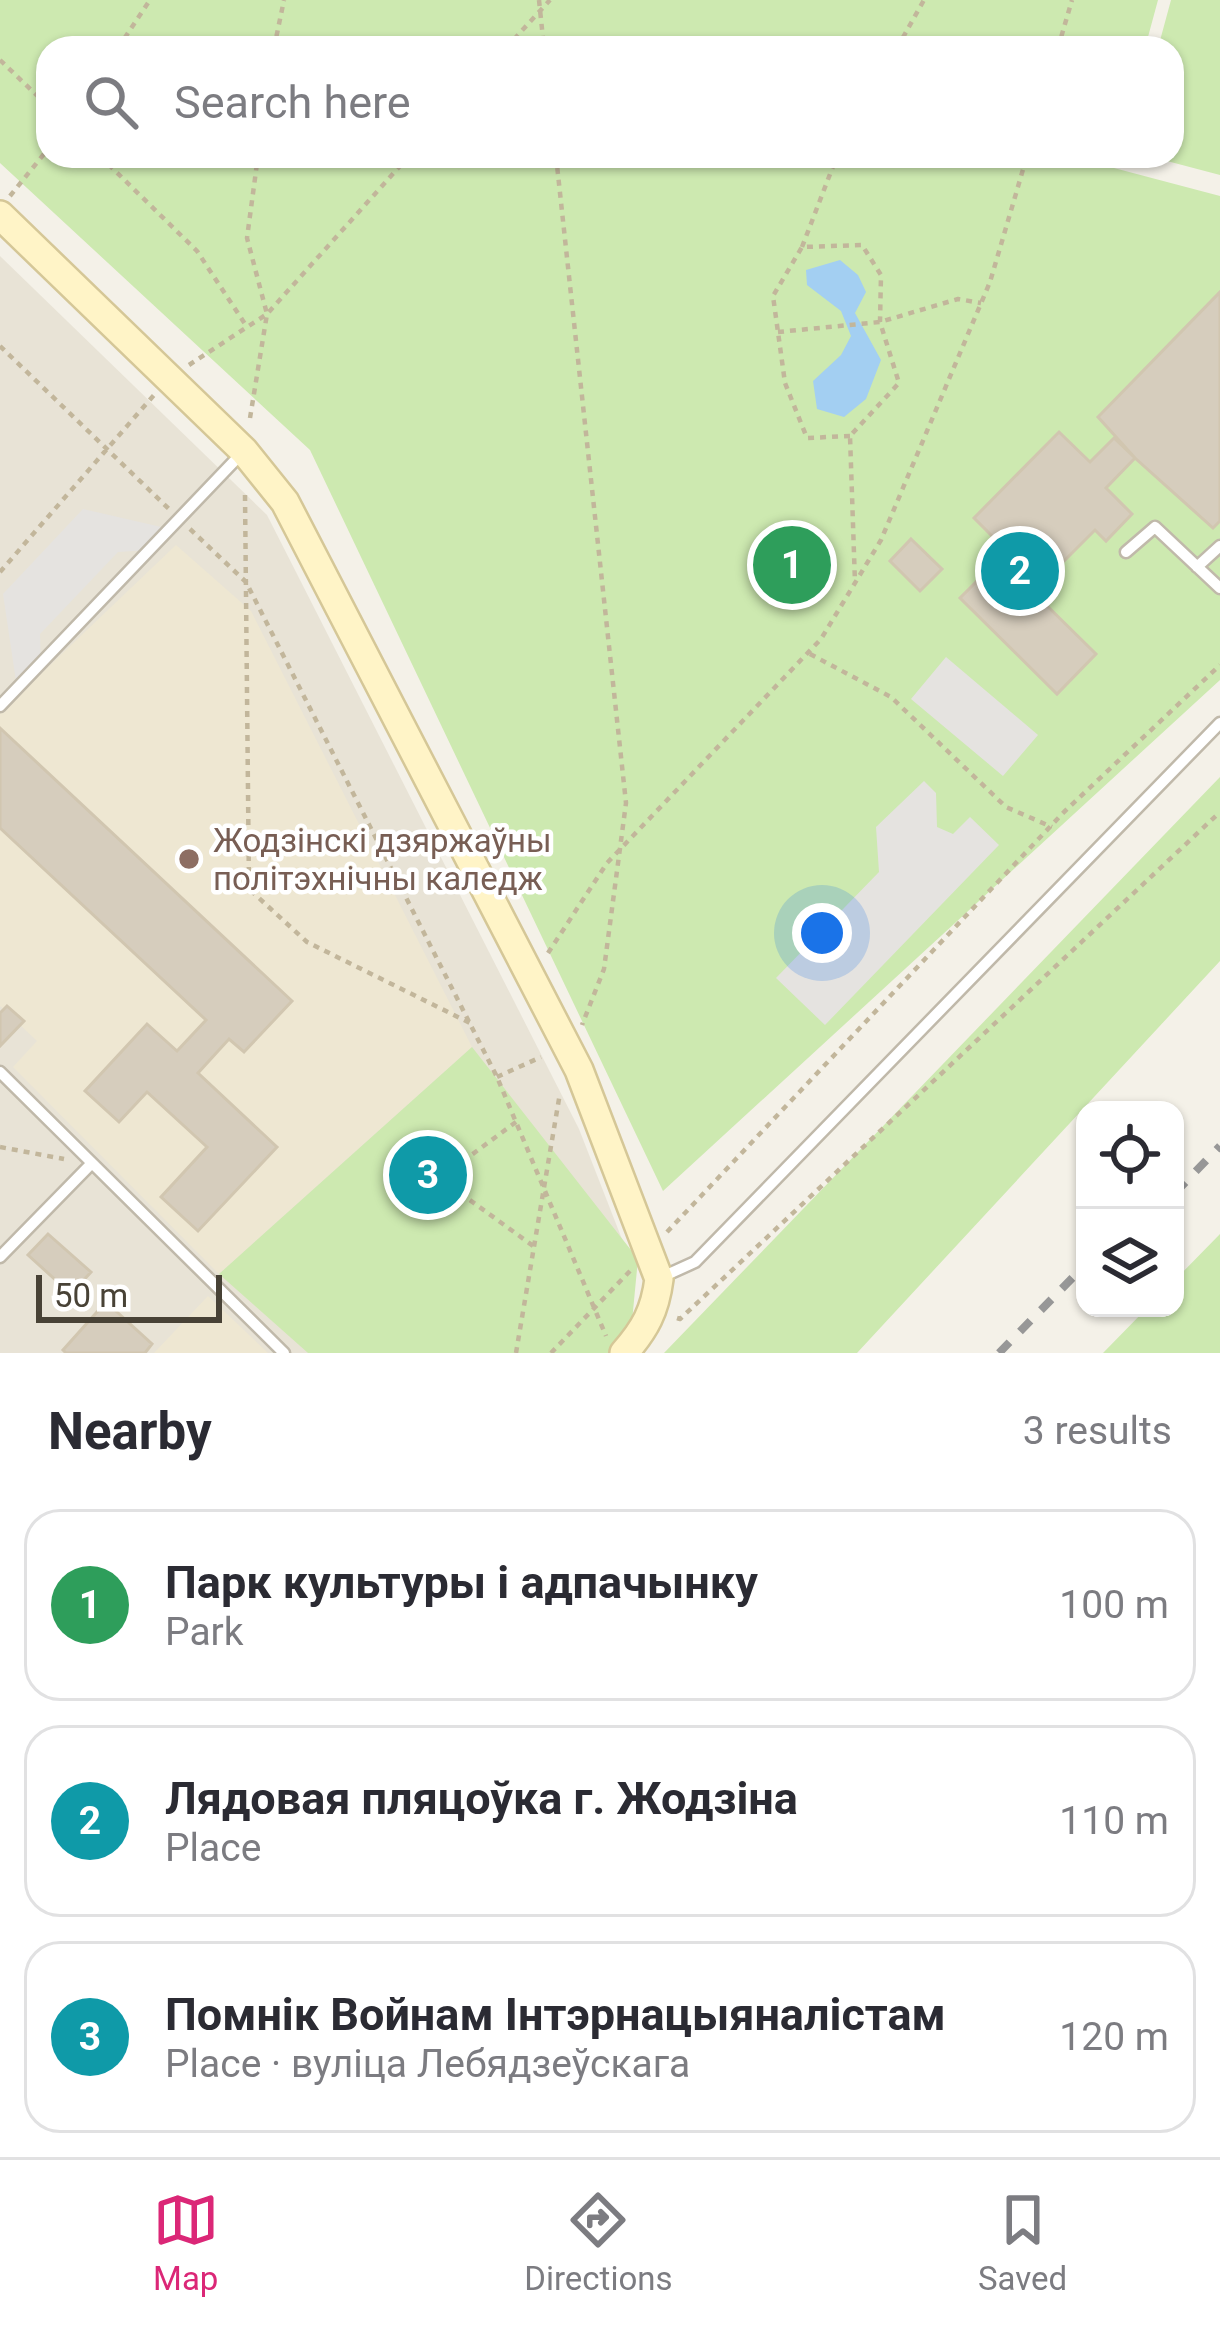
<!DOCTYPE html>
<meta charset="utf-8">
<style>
body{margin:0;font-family:Roboto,sans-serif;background:#f2f2f3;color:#2b2b33}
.controls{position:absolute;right:36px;bottom:36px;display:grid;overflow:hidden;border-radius:24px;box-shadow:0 3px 9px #0004}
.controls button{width:108px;height:108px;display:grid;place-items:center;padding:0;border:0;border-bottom:3px solid #e1e1e2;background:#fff;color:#2b2b33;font:60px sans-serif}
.scale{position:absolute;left:36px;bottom:30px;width:186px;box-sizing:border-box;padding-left:12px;border:6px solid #484236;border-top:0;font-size:33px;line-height:42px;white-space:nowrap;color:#484236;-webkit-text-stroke:9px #fff;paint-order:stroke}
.you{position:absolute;left:822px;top:933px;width:42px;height:42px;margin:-30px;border:9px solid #fff;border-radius:50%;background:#1a73e8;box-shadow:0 0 0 18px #1a73e833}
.badge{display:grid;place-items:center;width:78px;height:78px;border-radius:50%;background:#db2777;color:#fff;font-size:39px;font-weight:700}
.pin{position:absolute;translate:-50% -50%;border:6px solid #fff;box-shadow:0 3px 12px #0006}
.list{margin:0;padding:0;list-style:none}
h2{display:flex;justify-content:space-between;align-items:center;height:156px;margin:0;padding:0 48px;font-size:51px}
h2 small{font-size:39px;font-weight:400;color:#7c7c81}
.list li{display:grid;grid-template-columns:78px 1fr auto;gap:36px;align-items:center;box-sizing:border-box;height:192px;margin:0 24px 24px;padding:0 24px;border:3px solid #e1e1e2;border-radius:36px}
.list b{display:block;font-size:45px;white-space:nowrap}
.list p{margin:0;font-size:39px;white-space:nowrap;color:#7c7c81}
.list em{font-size:39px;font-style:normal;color:#7c7c81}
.icon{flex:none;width:66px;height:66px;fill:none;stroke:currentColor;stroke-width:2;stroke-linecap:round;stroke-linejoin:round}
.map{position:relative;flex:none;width:1220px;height:1353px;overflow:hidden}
.search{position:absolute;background:#fff;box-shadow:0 3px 9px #0004;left:36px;right:36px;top:36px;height:132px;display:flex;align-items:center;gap:30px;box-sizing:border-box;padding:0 42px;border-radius:36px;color:#7c7c81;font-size:45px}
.sheet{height:804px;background:#fff}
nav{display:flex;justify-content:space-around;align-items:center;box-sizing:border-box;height:168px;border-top:3px solid #e1e1e2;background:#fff;font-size:33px;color:#7c7c81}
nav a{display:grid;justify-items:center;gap:6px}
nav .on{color:#db2777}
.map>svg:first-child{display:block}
</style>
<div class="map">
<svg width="1220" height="1353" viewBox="0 0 1220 1353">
<rect width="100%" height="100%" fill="#f4f1e8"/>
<path fill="#e8e3d6" d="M0 256 267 515 579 1129 627 1252 527 1353H0Z"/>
<path fill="#eee7d2" d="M176 545 251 611 472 1047 219 1274 13 1067 37 1041 0 1006V713Z
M208 1296 268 1353H154Z"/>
<path fill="#cde9b0" d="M0 0H1158L1145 48H48V156H1117L1114 168 1220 196V680L663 1191 310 450 0 163Z
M1171 0H1220V175L1148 156H1172V48H1158Z
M1220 777V961L857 1353H664Z
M472 1047 638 1259 631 1332 610 1353H308L219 1274Z
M1220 1234V1353H1103L1147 1308H1175V1280Z"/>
<path fill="#e5e3e0" d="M83 509 170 529 149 550 118 552 40 634 41 664 17 688 3 594Z
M946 657 1038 735 1003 776 911 699Z
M924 781 936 793 937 827 953 834 970 817 999 845 825 1025 776 978 879 872 876 827Z"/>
<path fill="#a3cff2" d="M840 260 858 275 866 292 855 313 881 360 866 399 844 417 817 409 813 381 841 355 851 336 841 311 807 285 806 270Z"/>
<path fill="#d6cdbd" stroke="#d1c6b0" stroke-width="3" d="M1220 292V521L1213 528 1135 458 1098 417Z
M1059 432 1090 462 1114 438 1135 458 1106 488 1132 514 1106 541 1095 530 1033 592 1096 654 1057 694 960 598 1007 551 974 518Z
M911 539 942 569 920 591 890 561Z
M0 728 292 1001 244 1052 229 1039 198 1073 277 1147 198 1231 161 1197 207 1147 147 1092 119 1122 85 1091 147 1024 177 1051 206 1020 0 828Z
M7 1006 24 1021 0 1046V1013Z
M48 1234 91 1272 71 1294 28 1255Z
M106 1302 152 1344 145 1353H66L63 1350Z"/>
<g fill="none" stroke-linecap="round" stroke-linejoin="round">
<defs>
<path id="service" d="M1126 552 1155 527 1220 588
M1197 567 1220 546
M0 706 242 453
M0 1072 92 1163
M0 1257 92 1163 284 1353
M662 1277 695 1262 1220 723"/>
<path id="secondary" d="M0 215 244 451 285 502 579 1070 659 1279C655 1311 645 1329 624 1353"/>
</defs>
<use href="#service" stroke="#c0b9aa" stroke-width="15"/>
<use href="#secondary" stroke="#d5c797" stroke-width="32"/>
<path stroke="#c2b69b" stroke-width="4.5" stroke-dasharray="6 6" stroke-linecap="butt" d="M539 0 544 48
M118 48 150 0
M274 48 284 0
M506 48 550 0
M897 48 924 0
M1058 48 1072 0
M0 60 48 106
M100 156 197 251 247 327
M556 156 626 803 604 969 582 1025
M10 196 48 149
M802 247 837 156
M778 332 880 322 958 299 981 303
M0 346 169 509
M189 365 267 314 409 156
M250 418 267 314 247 238 258 156
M850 436 807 438 785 383 773 296 802 247 862 245 881 275 880 322 899 383 850 436 855 583
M245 495 249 889 307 942 470 1023
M190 529 246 582 497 1077 606 1336
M0 572 154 395
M810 654 891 697 1006 807 1052 827
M548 953 607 863 821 639 881 540 990 282 1027 156
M497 1077 541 1057
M516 1122 451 1170 443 1144 405 1156 419 1202 456 1190 536 1248
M0 1147 64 1159
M667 1232 1064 812 1220 665
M677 1318 680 1319 1220 812
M516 1353 560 1093
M551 1353 630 1271"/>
<use href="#service" stroke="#fff" stroke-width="10"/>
<use href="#secondary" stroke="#fff4c7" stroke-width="27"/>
<path stroke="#979797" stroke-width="8" stroke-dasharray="15 15" stroke-linecap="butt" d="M1175 1193 1220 1146
M999 1353 1085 1265"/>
</g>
<circle fill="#8d6e63" stroke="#fff" stroke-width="4.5" cx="189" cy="859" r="12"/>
<g text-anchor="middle" stroke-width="9" stroke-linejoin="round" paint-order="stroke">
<g font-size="33" fill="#785e54" stroke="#fff" text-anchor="start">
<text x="213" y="852">Жодзінскі дзяржаўны<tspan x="213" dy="38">політэхнічны каледж</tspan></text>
</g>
</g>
</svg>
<div class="controls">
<button><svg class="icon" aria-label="locate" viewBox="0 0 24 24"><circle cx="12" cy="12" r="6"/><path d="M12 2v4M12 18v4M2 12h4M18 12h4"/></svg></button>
<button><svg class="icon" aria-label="layers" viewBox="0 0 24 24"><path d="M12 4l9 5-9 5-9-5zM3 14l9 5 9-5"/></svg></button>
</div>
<div class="scale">50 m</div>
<div class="you"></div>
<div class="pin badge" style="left:792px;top:565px;background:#2e9e5b">1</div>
<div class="pin badge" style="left:1020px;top:571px;background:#0f9aa8">2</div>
<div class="pin badge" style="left:428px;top:1175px;background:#0f9aa8">3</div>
<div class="search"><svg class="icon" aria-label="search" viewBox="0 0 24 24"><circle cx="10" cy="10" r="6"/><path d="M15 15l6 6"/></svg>Search here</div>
</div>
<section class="sheet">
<h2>Nearby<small>3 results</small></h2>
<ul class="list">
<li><span class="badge" style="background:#2e9e5b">1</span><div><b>Парк культуры і адпачынку</b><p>Park</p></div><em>100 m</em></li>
<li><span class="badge" style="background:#0f9aa8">2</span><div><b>Лядовая пляцоўка г. Жодзіна</b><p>Place</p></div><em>110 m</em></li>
<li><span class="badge" style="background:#0f9aa8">3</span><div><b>Помнік Войнам Інтэрнацыяналістам</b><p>Place · вуліца Лебядзеўскага</p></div><em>120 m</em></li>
</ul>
</section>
<nav>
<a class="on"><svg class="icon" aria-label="map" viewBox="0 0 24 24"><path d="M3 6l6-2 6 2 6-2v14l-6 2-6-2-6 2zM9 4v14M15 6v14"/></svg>Map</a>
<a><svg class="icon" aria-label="directions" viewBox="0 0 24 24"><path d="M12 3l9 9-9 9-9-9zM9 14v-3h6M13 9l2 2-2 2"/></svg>Directions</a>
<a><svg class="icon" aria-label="saved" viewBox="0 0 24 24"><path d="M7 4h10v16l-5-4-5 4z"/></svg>Saved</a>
</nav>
